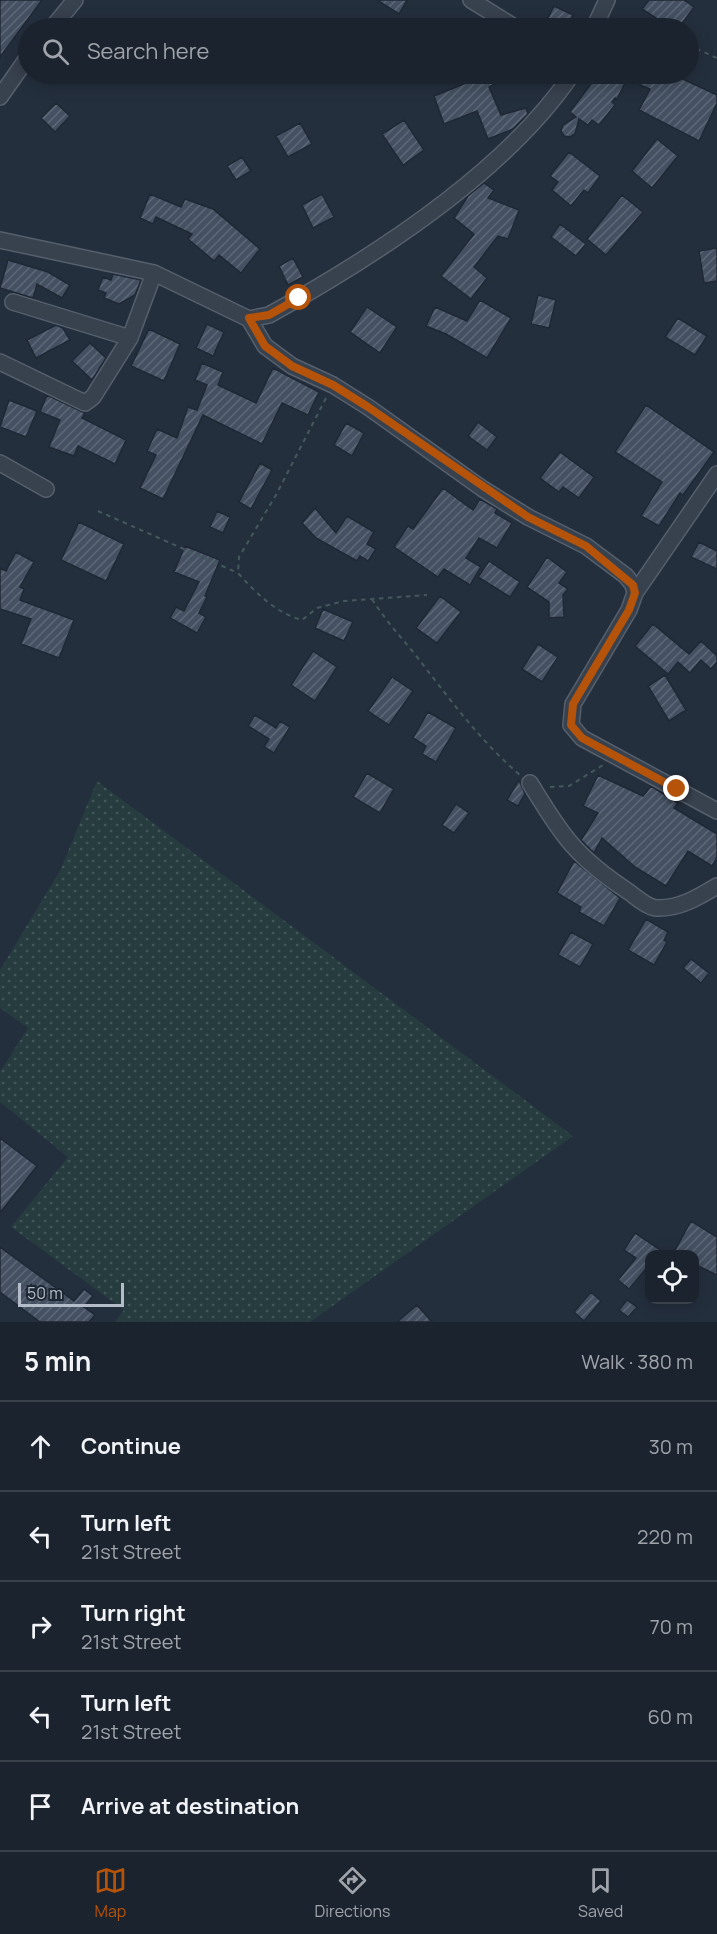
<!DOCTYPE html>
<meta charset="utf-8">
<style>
body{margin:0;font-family:Manrope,sans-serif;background:#282f3a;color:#f1f3f6}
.controls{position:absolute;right:18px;bottom:18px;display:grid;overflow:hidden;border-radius:12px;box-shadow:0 3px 15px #0003}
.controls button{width:54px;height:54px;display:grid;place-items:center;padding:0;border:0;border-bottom:2px solid #39404a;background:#1b232e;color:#f1f3f6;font:30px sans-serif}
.scale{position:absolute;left:18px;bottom:15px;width:106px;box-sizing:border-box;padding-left:6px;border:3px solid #b4bcc9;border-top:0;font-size:16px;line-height:21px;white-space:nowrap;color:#b4bcc9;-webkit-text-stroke:4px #1d2633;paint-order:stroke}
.stop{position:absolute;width:18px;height:18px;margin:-14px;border:4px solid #b45309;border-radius:50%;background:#fff}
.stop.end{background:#b45309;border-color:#fff;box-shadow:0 2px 6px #0008}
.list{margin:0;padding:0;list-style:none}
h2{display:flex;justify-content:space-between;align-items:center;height:78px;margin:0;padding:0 24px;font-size:26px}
h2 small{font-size:20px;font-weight:400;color:#a0a4aa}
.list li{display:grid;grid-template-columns:39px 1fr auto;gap:18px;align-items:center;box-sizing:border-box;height:90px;padding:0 24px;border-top:2px solid #39404a}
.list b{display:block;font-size:22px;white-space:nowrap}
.list p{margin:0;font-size:20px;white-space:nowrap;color:#a0a4aa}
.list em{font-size:20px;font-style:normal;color:#a0a4aa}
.icon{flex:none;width:33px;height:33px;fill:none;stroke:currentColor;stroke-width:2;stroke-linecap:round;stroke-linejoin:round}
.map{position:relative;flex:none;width:717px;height:1322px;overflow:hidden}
.search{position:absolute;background:#1b232e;box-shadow:0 3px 15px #0003;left:18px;right:18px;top:18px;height:66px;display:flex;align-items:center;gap:15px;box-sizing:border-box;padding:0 21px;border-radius:33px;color:#a0a4aa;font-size:22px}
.sheet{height:528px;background:#1b232e}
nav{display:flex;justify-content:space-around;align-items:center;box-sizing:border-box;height:84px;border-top:2px solid #39404a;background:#1b232e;font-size:16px;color:#a0a4aa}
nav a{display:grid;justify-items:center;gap:3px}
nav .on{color:#b45309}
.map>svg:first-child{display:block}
</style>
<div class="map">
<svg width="717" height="1322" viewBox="0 0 717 1322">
<defs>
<pattern id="grass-dots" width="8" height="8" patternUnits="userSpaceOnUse" patternTransform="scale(1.5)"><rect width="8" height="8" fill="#263c3f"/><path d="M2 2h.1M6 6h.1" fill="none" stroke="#435659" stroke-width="1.8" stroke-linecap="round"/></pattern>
<pattern id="building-hatch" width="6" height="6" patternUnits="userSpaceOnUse" patternTransform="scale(1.5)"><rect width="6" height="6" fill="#455162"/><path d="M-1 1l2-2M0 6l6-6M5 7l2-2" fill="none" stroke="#5d6877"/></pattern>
</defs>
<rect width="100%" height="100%" fill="#242f3e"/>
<path fill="url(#grass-dots)" d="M97 781 573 1136 310 1322H115L124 1310 11 1227 68 1157 0 1102V1072L28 1028 0 1008V970L61 869Z"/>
<path fill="url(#building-hatch)" stroke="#1f2835" stroke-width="1.5" d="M0 0H42L0 57Z
M377 0H407L399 14Z
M649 0H684L694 7 679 28H671L642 9Z
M554 6 573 15 567 28H543Z
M470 74H495L500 81 489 87 501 115 526 108 528 114 513 129 488 139 477 111 444 124 434 96 474 80Z
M592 74H672L717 95V103L699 141 639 110 650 89 627 79 617 99 615 98 612 102 615 105 599 125 592 120 588 125 579 119 575 134 570 137 564 136 561 131 563 125 576 117 570 112 591 84 588 82Z
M56 103 70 116 55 132 41 118Z
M404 120 424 150 403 165 382 134Z
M300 123 312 144 288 157 276 136Z
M657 139 678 156 652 188 632 171Z
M569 152 600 176 588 193 584 190 571 206 552 190 558 182 550 176Z
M242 157 251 171 236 180 227 166Z
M484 183 494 190 488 198 519 210 508 239 498 236 474 267 487 278 471 299 441 276 474 234 454 218 468 196Z
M150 194 181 207 185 199 213 209 260 249 241 273 219 255 214 261 188 239 192 234 156 217 153 224 140 218Z
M322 194 334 217 313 228 302 205Z
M622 195 643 212 606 255 587 239Z
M560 224 586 244 576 256 551 237Z
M717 248V281L704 283 699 251Z
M293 258 303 277 288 285 279 266Z
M8 260 48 272 70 285 62 298 37 284 33 298 0 288Z
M113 274 141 280 135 295 119 304 104 298 106 293 98 290 103 277 111 280Z
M538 295 556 300 549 328 531 324Z
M480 300 511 318 487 358 446 334 426 326 435 307 467 321Z
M367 307 397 327 380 353 350 332Z
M678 318 707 336 695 355 665 337Z
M207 324 224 332 213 356 196 348Z
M56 325 63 328 70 340 36 358 27 340Z
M149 329 180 344 164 381 131 366Z
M90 343 106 358 92 380 72 361Z
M202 363 223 372 218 385 256 403 273 368 319 392 308 415 282 403 262 444 203 415 163 499 140 488 156 455 147 451 157 429 177 438 188 407 197 410 207 385 195 380Z
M47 395 85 413 82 418 126 440 115 464 78 446 74 456 49 447 60 420 40 412Z
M9 400 37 411 26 437 0 427Z
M646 405 714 452 683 495 680 493 659 526 641 516 662 482 615 452Z
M478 422 497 437 487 450 468 436Z
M346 423 364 433 352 456 334 445Z
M560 452 594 477 579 498 563 487 559 492 540 478Z
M260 463 272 470 251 509 239 502Z
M443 488 473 510 480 499 497 509 495 513 512 523 497 548 479 538 466 558 481 567 470 585 444 569 438 577 394 547 408 526 413 529Z
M315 508 336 533 347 516 374 532 367 544 376 549 368 561 360 556 357 561 316 538 302 523Z
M217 511 230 517 223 533 210 527Z
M79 522 124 544 106 581 61 560Z
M699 542 717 551V569L691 557Z
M185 546 220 560 205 596 207 597 199 613 206 617 197 633 170 618 176 607 184 611 199 582 174 572Z
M16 552 34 562 20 587 24 589 20 600 74 620 59 658 21 644 31 619 0 609V568L6 571Z
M547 557 567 572 559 583 568 589 563 595 564 617 549 618V602L527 587Z
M489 561 520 582 510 597 478 577Z
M440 596 461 612 437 643 416 628Z
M323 609 353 622 344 641 315 628Z
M653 624 689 654 701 641 717 656V662L711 669 701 660 690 673 678 662 668 674 635 646Z
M538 644 558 657 542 682 522 669Z
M313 651 337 667 315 701 291 685Z
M665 675 686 710 669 721 648 686Z
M392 677 413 691 389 725 368 711Z
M428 712 456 728 436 762 422 754 426 746 413 738Z
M255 715 276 728 280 721 290 727 274 753 264 747 269 739 248 726Z
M367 773 394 789 380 813 353 797Z
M598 775 643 796 651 786 678 803 674 808 717 834V857L712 866 688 851 666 886 635 867 602 838 594 853 581 840 598 813 583 806Z
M519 780 525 794 518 806 507 800Z
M456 804 469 813 454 833 442 825Z
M574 861 620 898 604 926 579 912 581 907 557 893Z
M646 919 668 932 664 940 667 942 654 965 628 950Z
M571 932 593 944 580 967 558 955Z
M691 959 709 973 701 983 683 968Z
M0 1138 37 1166 0 1213Z
M691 1221 717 1237V1275L694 1264V1254H673Z
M635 1233 666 1254H650V1264L629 1289 618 1280 636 1258 624 1250Z
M0 1247 74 1301 84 1289 93 1296 84 1307 95 1315 89 1322H40L0 1292Z
M591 1292 601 1301 584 1321 574 1312Z
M627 1300 637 1307 628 1317 619 1310Z
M417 1305 432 1322H397Z"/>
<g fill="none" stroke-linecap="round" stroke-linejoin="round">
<defs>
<path id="street" d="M471 0 516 28
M52 28 75 0
M594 28 607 0
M0 97 28 57
M0 240 154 273 249 319 269 315C374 257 505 173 572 74
M13 302 130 338
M249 319 265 346 292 366 333 385 368 407 483 489 528 517 586 546 626 576 633 585 635 593 629 610 573 704 571 725 582 738 717 811
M0 362 85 403 93 397 130 338 154 273
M0 463 46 489
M635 593 717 474
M530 783C562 836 576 857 629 892 636 897 647 907 656 908 679 909 699 897 717 886"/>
</defs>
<use href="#street" stroke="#565f6c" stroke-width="18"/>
<path stroke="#44595c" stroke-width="2" stroke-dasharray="4.5 4.5" stroke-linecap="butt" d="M688 45 717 58
M326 398 276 495 239 557 238 573C256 593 276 613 302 620L317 608 344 601 427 595
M98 511 238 573
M372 599C385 620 401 637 417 657 449 698 480 741 520 775
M550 787 569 786 603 765"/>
<use href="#street" stroke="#38414e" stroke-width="15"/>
</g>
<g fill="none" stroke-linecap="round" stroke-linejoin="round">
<path stroke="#b45309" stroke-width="8" d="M299 298 269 315 249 318 265 346 292 366 333 385 368 407 528 517 586 546 633 585 635 593 629 610 573 704 571 725 582 738 677 789"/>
</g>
</svg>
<div class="controls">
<button><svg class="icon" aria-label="locate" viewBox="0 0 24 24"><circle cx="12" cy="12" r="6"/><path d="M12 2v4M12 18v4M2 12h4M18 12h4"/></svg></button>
</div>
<div class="scale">50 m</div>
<div class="stop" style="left:299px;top:298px"></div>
<div class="stop end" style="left:677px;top:789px"></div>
<div class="search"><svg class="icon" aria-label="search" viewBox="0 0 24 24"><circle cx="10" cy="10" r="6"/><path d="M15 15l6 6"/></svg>Search here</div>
</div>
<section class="sheet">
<h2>5 min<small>Walk · 380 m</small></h2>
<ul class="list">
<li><svg class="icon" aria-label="ahead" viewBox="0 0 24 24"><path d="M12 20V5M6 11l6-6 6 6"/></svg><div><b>Continue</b></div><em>30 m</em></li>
<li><svg class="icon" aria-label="left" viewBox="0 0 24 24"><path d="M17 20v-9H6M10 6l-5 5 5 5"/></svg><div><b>Turn left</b><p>21st Street</p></div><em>220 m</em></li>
<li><svg class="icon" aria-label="right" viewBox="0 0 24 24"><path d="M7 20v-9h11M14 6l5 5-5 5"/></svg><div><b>Turn right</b><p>21st Street</p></div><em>70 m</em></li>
<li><svg class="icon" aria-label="left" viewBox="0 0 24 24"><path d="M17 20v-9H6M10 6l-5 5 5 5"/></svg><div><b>Turn left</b><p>21st Street</p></div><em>60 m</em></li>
<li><svg class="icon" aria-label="arrive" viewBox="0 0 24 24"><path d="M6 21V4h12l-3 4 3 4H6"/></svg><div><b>Arrive at destination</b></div></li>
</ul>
</section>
<nav>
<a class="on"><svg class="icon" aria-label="map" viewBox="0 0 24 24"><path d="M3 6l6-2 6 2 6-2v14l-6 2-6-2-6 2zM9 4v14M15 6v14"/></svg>Map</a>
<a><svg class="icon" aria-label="directions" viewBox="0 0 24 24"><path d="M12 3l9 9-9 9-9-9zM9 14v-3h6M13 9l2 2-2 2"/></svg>Directions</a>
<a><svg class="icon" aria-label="saved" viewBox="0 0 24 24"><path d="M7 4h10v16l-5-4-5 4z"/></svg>Saved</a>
</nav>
